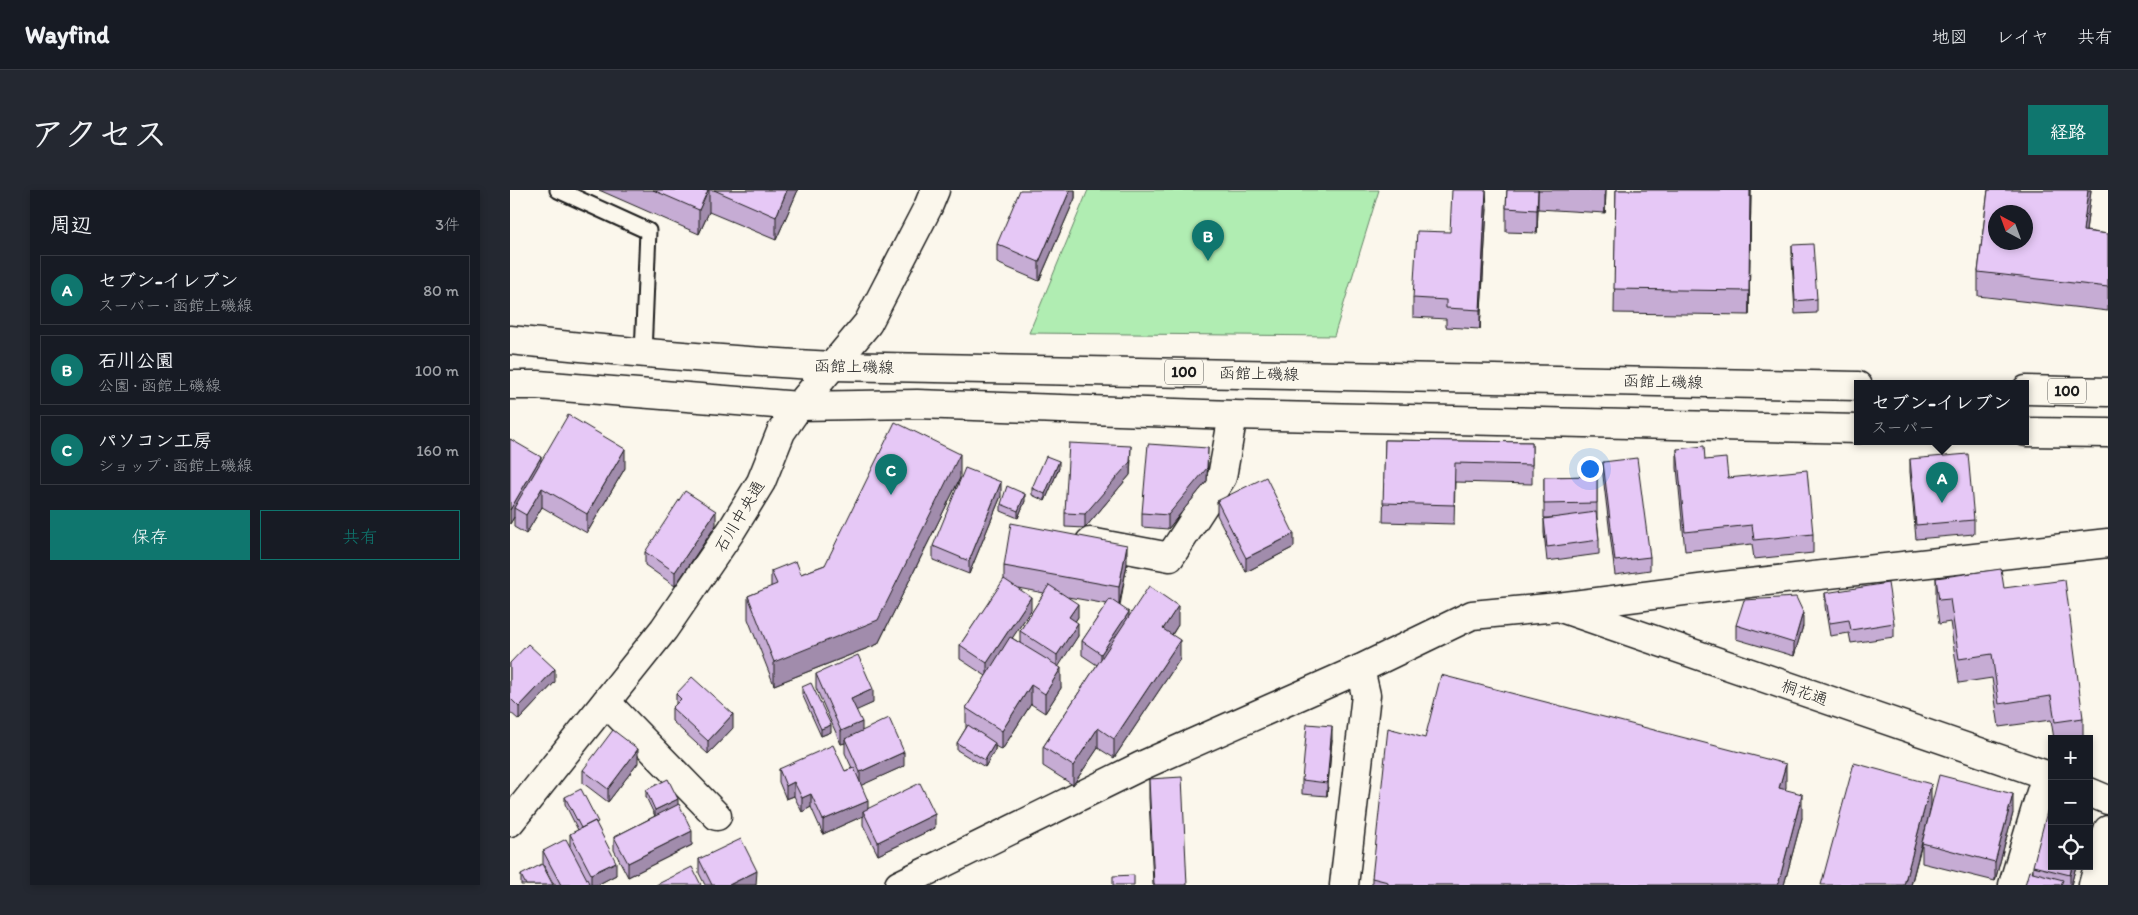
<!DOCTYPE html>
<html lang="ja">
<meta charset="utf-8">
<style>
body{margin:0;font-family:Itim,"Klee One",sans-serif;background:#242831;color:#f1f3f6}
.controls{position:absolute;right:15px;bottom:15px;display:grid;overflow:hidden;border-radius:0px;box-shadow:0 2px 8px #0003}
.controls button{width:45px;height:45px;display:grid;place-items:center;padding:0;border:0;border-bottom:1px solid #363941;background:#171b24;color:#f1f3f6;font:25px sans-serif}
.compass{position:absolute;left:1478px;top:15px;width:45px;height:45px;border-radius:50%;background:#171b24;box-shadow:0 2px 8px #0003;rotate:319deg}
.you{position:absolute;left:1079px;top:278px;width:18px;height:18px;margin:-12px;border:4px solid #fff;border-radius:50%;background:#1a73e8;box-shadow:0 0 0 8px #1a73e833}
.badge{display:grid;place-items:center;width:32px;height:32px;border-radius:50%;background:#0f766e;color:#fff;font-size:16px;font-weight:700}
.pin{position:absolute;translate:-50% -41px;filter:drop-shadow(0 1px 2px #0008)}
.pin::after{content:'';position:absolute;top:26px;width:18px;height:15px;background:inherit;clip-path:polygon(0 0,100% 0,50% 100%)}
.popup{position:absolute;left:1344px;top:190px;width:175px;height:65px;box-sizing:border-box;display:grid;place-content:center;border-radius:0px;background:#171b24;filter:drop-shadow(0 1px 4px #0005);font-size:16px;white-space:nowrap;color:#9ea1a6}
.popup b{font-size:19px;color:#f1f3f6}
.popup::after{content:'';position:absolute;left:50%;top:100%;margin-left:-10px;border:10px solid transparent;border-top-color:#171b24}
.list{margin:0;padding:0;list-style:none}
h2{display:flex;justify-content:space-between;align-items:center;height:65px;margin:0;padding:0 20px;font-size:21px}
h2 small{font-size:16px;font-weight:400;color:#9ea1a6}
.list li{display:grid;grid-template-columns:32px 1fr auto;gap:15px;align-items:center;box-sizing:border-box;height:70px;margin:0 10px 10px;padding:0 10px;border:1px solid #363941;border-radius:0px}
.list b{display:block;font-size:19px;white-space:nowrap}
.list p{margin:0;font-size:16px;white-space:nowrap;color:#9ea1a6}
.list em{font-size:16px;font-style:normal;color:#9ea1a6}
.actions{display:flex;gap:10px;padding:15px 20px}
.actions a{flex:1;padding:11px 0;border:1px solid #0f766e;border-radius:0px;text-align:center;font-size:18px;color:#0f766e}
.actions .main{background:#0f766e;color:#fff}
.icon{flex:none;width:28px;height:28px;fill:none;stroke:currentColor;stroke-width:2;stroke-linecap:round;stroke-linejoin:round}
.map{position:relative;flex:none;width:1598px;height:695px;overflow:hidden;border-radius:0px}
header{display:flex;align-items:center;gap:30px;box-sizing:border-box;height:70px;padding:0 25px;background:#171b24;border-bottom:1px solid #363941}
header strong{font-size:24px}
nav{display:flex;gap:28px;margin-inline-start:auto;font-size:18px}
.intro{display:flex;align-items:center;justify-content:space-between;box-sizing:border-box;height:120px;padding:0 30px}
h1{margin:0;font-size:35px}
.button{padding:12px 22px;border-radius:0px;background:#0f766e;color:#fff;font-size:18px;font-weight:700}
main{display:flex;gap:30px;padding:0 30px}
aside{flex:1;background:#171b24;border-radius:0px;box-shadow:0 2px 8px #0003}
.map>svg:first-child{display:block}
</style>
<header>
<strong>Wayfind</strong>
<nav><a>地図</a><a>レイヤ</a><a>共有</a></nav>
</header>
<div class="intro"><h1>アクセス</h1><a class="button">経路</a></div>
<main>
<aside>
<h2>周辺<small>3件</small></h2>
<ul class="list">
<li><span class="badge">A</span><div><b>セブン-イレブン</b><p>スーパー · 函館上磯線</p></div><em>80 m</em></li>
<li><span class="badge">B</span><div><b>石川公園</b><p>公園 · 函館上磯線</p></div><em>100 m</em></li>
<li><span class="badge">C</span><div><b>パソコン工房</b><p>ショップ · 函館上磯線</p></div><em>160 m</em></li>
</ul>
<div class="actions"><a class="main">保存</a><a>共有</a></div>
</aside>
<div class="map">
<svg width="1598" height="695" viewBox="0 0 1598 695">
<rect width="100%" height="100%" fill="#fbf7ec"/>
<filter id="ink" filterUnits="userSpaceOnUse"><feTurbulence type="fractalNoise" baseFrequency=".02" numOctaves="2"/><feDisplacementMap in="SourceGraphic" scale="10" xChannelSelector="R" yChannelSelector="G"/><feConvolveMatrix kernelMatrix="1 2 1 2 8 2 1 2 1" color-interpolation-filters="sRGB"/></filter>
<g filter="url(#ink)">
<path fill="#b0edb2" stroke="#668467" d="M578 0H869L824 146 519 143Z"/>
<g fill="none" stroke-linecap="round" stroke-linejoin="round">
<defs>
<path id="lane" d="M48 0 138 41 133 164"/>
<path id="street" d="M580 352 660 367 712 287 723 225
M96 512 207 626
M834 695 856 505 850 479
M1503 695 1536 585
M1583 695 1598 640"/>
<path id="secondary" d="M1054 419 1542 587
M1579 602 1598 610
M0 632 154 439 221 341 251 292 271 242 289 216 358 133 418 17 425 0
M389 695 631 576 850 479 962 425 1048 417 1213 396 1598 353"/>
<path id="primary" d="M0 150C108 161 214 171 323 176L1348 196
M0 195H28L289 216 407 214 723 225 1348 239
M1516 200 1598 202
M1516 242 1598 243"/>
</defs>
<use href="#lane" stroke="#1c1c1c" stroke-width="19"/>
<use href="#street" stroke="#1c1c1c" stroke-width="31"/>
<use href="#secondary" stroke="#1c1c1c" stroke-width="31"/>
<use href="#primary" stroke="#1c1c1c" stroke-width="31"/>
<use href="#lane" stroke="#fbf7ec" stroke-width="15"/>
<use href="#street" stroke="#fbf7ec" stroke-width="28"/>
<use href="#secondary" stroke="#fbf7ec" stroke-width="28"/>
<use href="#primary" stroke="#fbf7ec" stroke-width="28"/>
</g>
<path fill="#c6acd4" stroke="#1c1c1c" fill-rule="evenodd" d="M89 0H288L266 50 199 22 189 44Z
M565 0V8L529 91 487 73V54Z
M997 0H1096L1095 23 1028 19 1027 43 996 42V18Z
M1106 0H1241L1239 125 1104 123Z
M1478 0H1581L1576 41 1598 44V121L1468 106V82Z
M977 18 970 139 936 137V129L903 127V108L940 42Z
M1282 55 1307 109V123L1285 124 1282 69Z
M0 249 31 271 115 278 77 343 32 317 16 344 4 337V327L0 334Z
M875 250 1022 252V294L945 292 944 334 873 332Z
M1167 259 1195 270 1218 288 1303 344V363L1244 369 1242 354 1175 361 1167 278Z
M1400 269 1464 330V344L1406 349 1400 282Z
M621 270 620 285 575 338 555 337V323Z
M698 272 697 291 658 339 632 337V323Z
M1093 272 1140 367V380L1105 385 1093 286Z
M549 278 535 311 522 305V298Z
M1087 286V327L1089 350V364L1037 371 1034 343V329L1043 328H1034V287Z
M450 288 368 454 264 495 238 429V406L261 397V381L291 384 315 375Z
M491 306 459 384 423 370V356Z
M515 311 508 328 491 321V314Z
M707 311 784 357 736 382 707 325Z
M206 335 165 396 135 375V362Z
M617 374 610 416 619 427 668 435 662 445 670 469 604 568 588 558 563 595 533 576V557L587 475 572 465V451L597 414 558 407 568 427 565 431 568 446 548 476 551 498 535 523 521 514 492 560 485 556V560L475 577 447 560V553L456 538V518L476 486 450 469V455L494 390V376ZM508 398 534 403 510 441V453L502 448 521 420Z
M1426 388 1494 398 1573 528V549H1544L1541 530 1489 537 1482 488 1449 493 1440 432 1429 434 1426 411Z
M1315 403 1384 433V447L1341 453 1339 443 1320 446 1315 416Z
M1226 435 1293 436 1284 466 1226 449Z
M0 473 45 492 9 530 0 522Z
M306 484 363 513 346 520 352 541 394 576 351 595 358 619 425 638 368 665 353 635V626L313 644 301 617 292 622 284 606 276 609 269 592V579L335 581 342 578 335 563V553L331 554 306 498Z
M292 497 321 542 311 546 292 504Z
M166 504 223 538 198 564 162 531V518L166 514Z
M915 548 1276 597 1275 599 1292 628 1274 695H862V688Z
M822 550 817 606 792 604V590Z
M128 573 98 612 73 593V580Z
M639 589 677 695H643L639 608Z
M136 600 168 615 182 655 118 687 104 660V647L145 626 136 607Z
M55 607 88 637 106 685 87 695H80L79 694V695H44L33 674V661L60 656V644L68 640 55 614Z
M1421 615 1503 623 1485 691 1412 673V654L1401 695Z
M189 669 247 695H195L189 683Z
M1523 676H1566L1561 695H1515L1523 682Z
M11 685 43 695H11Z"/>
<path fill="#a18cac" stroke="#1c1c1c" d="M198 0H199V22L189 44V20Z
M277 0H288L266 50V27Z
M560 0H565V8L529 91V72Z
M976 0 977 18 970 139V120Z
M1028 0V19L1027 43V20Z
M1095 0H1096L1095 23Z
M1240 0H1241L1239 125V101Z
M1578 0H1581L1573 65V41Z
M621 256 620 285 575 338V324Z
M698 258 697 291 658 339V325Z
M115 259V278L77 343V324Z
M450 264V288L368 454 264 495V472Z
M31 267V281L4 318V327L0 334V320Z
M549 271V278L535 311V304Z
M491 292V306L459 384V371Z
M32 298V317L16 344V325Z
M515 304V311L508 328V321Z
M206 321V335L165 396V382Z
M784 344V357L736 382V368Z
M617 355V374L609 416V397Z
M521 407V420L477 486V473Z
M568 414V427L559 441V427Z
M668 416V435L653 458V439Z
M619 422V436L591 478V464Z
M1293 422V436L1284 466V453Z
M568 433V446L547 479V465Z
M670 450V469L604 568V549Z
M551 478V498L535 523V504Z
M45 479V492L9 530V517Z
M521 495V514L492 560V541Z
M363 499V513L341 523V509Z
M223 524V538L198 564V551Z
M352 532V545L335 549V553L331 554V541Z
M321 535V542L311 546V539Z
M822 536V550L817 606V593Z
M588 538V558L563 595V576Z
M485 553V560L475 577V570Z
M128 559V573L98 612V599Z
M394 562V576L350 596V582Z
M1276 574V597L1269 622V598Z
M284 592V606L276 609V596Z
M1421 594V617L1401 695H1394Z
M301 604V617L292 622V608Z
M1292 604V628L1274 695H1268Z
M1503 604V623L1485 691V672Z
M168 609V616L145 627V620Z
M358 611V624L353 621V626L313 644V630Z
M425 624V638L368 665V652Z
M182 641V655L118 687V673Z
M106 672V685L87 695H81V684Z
M1562 676H1566L1561 695H1560V685Z
M247 681 246 695H219Z"/>
<path fill="#e6c8f6" stroke="#1c1c1c" fill-rule="evenodd" d="M143 0H198L189 20Z
M204 0H277L266 27Z
M510 0H560L529 72 487 54Z
M942 0H976L970 120 936 118V110L903 108 907 41 940 42Z
M997 0H1028L1027 20 996 18Z
M1106 0H1240L1239 101 1104 99Z
M1478 0H1578L1573 41 1598 44V97L1468 82ZM1486 22H1516V52H1486Z
M1303 54 1307 109 1285 111 1282 55Z
M58 225 115 259 77 324 32 298 16 325 4 318Z
M385 232 450 264 368 430 264 472 238 406 267 394 261 381 286 371 291 384 315 375Z
M0 249 31 267 0 320Z
M875 250 1022 252V275L945 273 944 315 873 313Z
M559 253 621 256 620 272 575 324 555 323Z
M638 254 698 258 697 278 658 325 632 323Z
M1194 256 1195 270 1216 268 1218 288 1297 280 1303 344 1244 350 1242 335 1175 342 1167 259Z
M1458 264 1464 330 1406 335 1400 269Z
M536 266 549 271 535 304 522 298Z
M1127 268 1140 367 1105 371 1093 272Z
M455 278 491 292 459 371 423 356Z
M1087 286V313L1034 314V287Z
M756 287 784 344 736 368 707 311Z
M497 296 515 304 508 321 491 314Z
M175 301 206 321 165 382 135 362Z
M1086 322 1089 350 1037 357 1034 329Z
M501 333 617 355 609 397 494 376Z
M1491 379 1494 398 1555 390 1573 528 1545 532 1541 506 1489 514 1482 464 1449 469 1440 409 1429 410 1426 388Z
M494 389 521 407 477 473 450 455Z
M1378 393 1384 433 1341 440 1339 430 1320 433 1315 403Z
M539 395 568 414 559 427 568 433 547 465 510 441Z
M639 396 668 416 653 439 670 450 604 549 588 538 563 576 533 557Z
M1286 407 1293 422 1284 453 1226 435 1234 410Z
M600 409 619 422 591 464 572 451Z
M500 447 551 478 535 504 521 495 492 541 456 518Z
M18 454 45 479 9 517 0 508V473Z
M348 465 363 499 341 509 352 532 331 541 306 484Z
M931 485 1276 574 1269 598 1292 604 1268 695H878V692L862 688 878 538 915 548Z
M182 487 223 524 198 551 162 518 171 509 166 504Z
M301 493 321 535 311 539 292 497Z
M379 528 394 562 350 582 335 549Z
M797 534 822 536 817 593 792 590Z
M458 535 485 553 475 570 447 553Z
M103 540 128 559 98 599 73 580Z
M323 555 335 581 344 578 358 611 313 630 301 604 292 608 284 592 276 596 269 579Z
M1344 573 1421 594 1394 695H1311Z
M1429 585 1503 604 1485 672 1412 653Z
M672 587 677 695H644L639 589Z
M158 589 168 609 145 620 136 600Z
M410 593 425 624 368 652 353 621Z
M71 599 88 632 86 633 85 631 71 638 55 607Z
M169 614 182 641 118 673 104 647Z
M1538 618 1542 619V676H1562L1560 685 1523 676Z
M85 631 106 672 81 684 60 644Z
M56 649 79 693 76 695H51L33 661Z
M231 649 247 681 219 695H202L189 669Z
M32 674 43 695H16L11 685Z
M182 677 191 695H146Z
M1519 681 1553 690 1551 695H1515Z
M624 685V695H603V686Z"/>
</g>
<g text-anchor="middle" stroke-width="4" stroke-linejoin="round" paint-order="stroke">
<g fill="#fbf7ec" stroke="#5f5e5a" stroke-width="1">
<rect x="655" y="169.5" width="38" height="25" rx="4"/>
<rect x="1538" y="188.5" width="38" height="25" rx="4"/>
</g>
<g font-size="15" font-weight="bold" fill="#1c1c1c">
<text x="674" y="187">100</text>
<text x="1557" y="206">100</text>
</g>
<g font-size="16" fill="#1c1c1c" stroke="#fbf7ec">
<text transform="translate(344 176) rotate(1)" y="6">函館上磯線</text>
<text transform="translate(749 183) rotate(1)" y="6">函館上磯線</text>
<text transform="translate(1153 191) rotate(1)" y="6">函館上磯線</text>
<text transform="translate(229 326) rotate(-59)" y="6">石川中央通</text>
<text transform="translate(1295 502) rotate(19)" y="6">桐花通</text>
</g>
</g>
</svg>
<div class="controls">
<button>+</button>
<button>−</button>
<button><svg class="icon" aria-label="locate" viewBox="0 0 24 24"><circle cx="12" cy="12" r="6"/><path d="M12 2v4M12 18v4M2 12h4M18 12h4"/></svg></button>
</div>
<svg class="compass" viewBox="-18 -18 36 36"><path d="M0-13l5 13h-10z" fill="#e53935"/><path d="M0 13l5-13h-10z" fill="#9ea1a6"/></svg>
<div class="you"></div>
<div class="pin badge" style="left:1432px;top:313px">A</div>
<div class="popup"><b>セブン-イレブン</b>スーパー</div>
<div class="pin badge" style="left:698px;top:71px">B</div>
<div class="pin badge" style="left:381px;top:305px">C</div>
</div>
</main>
